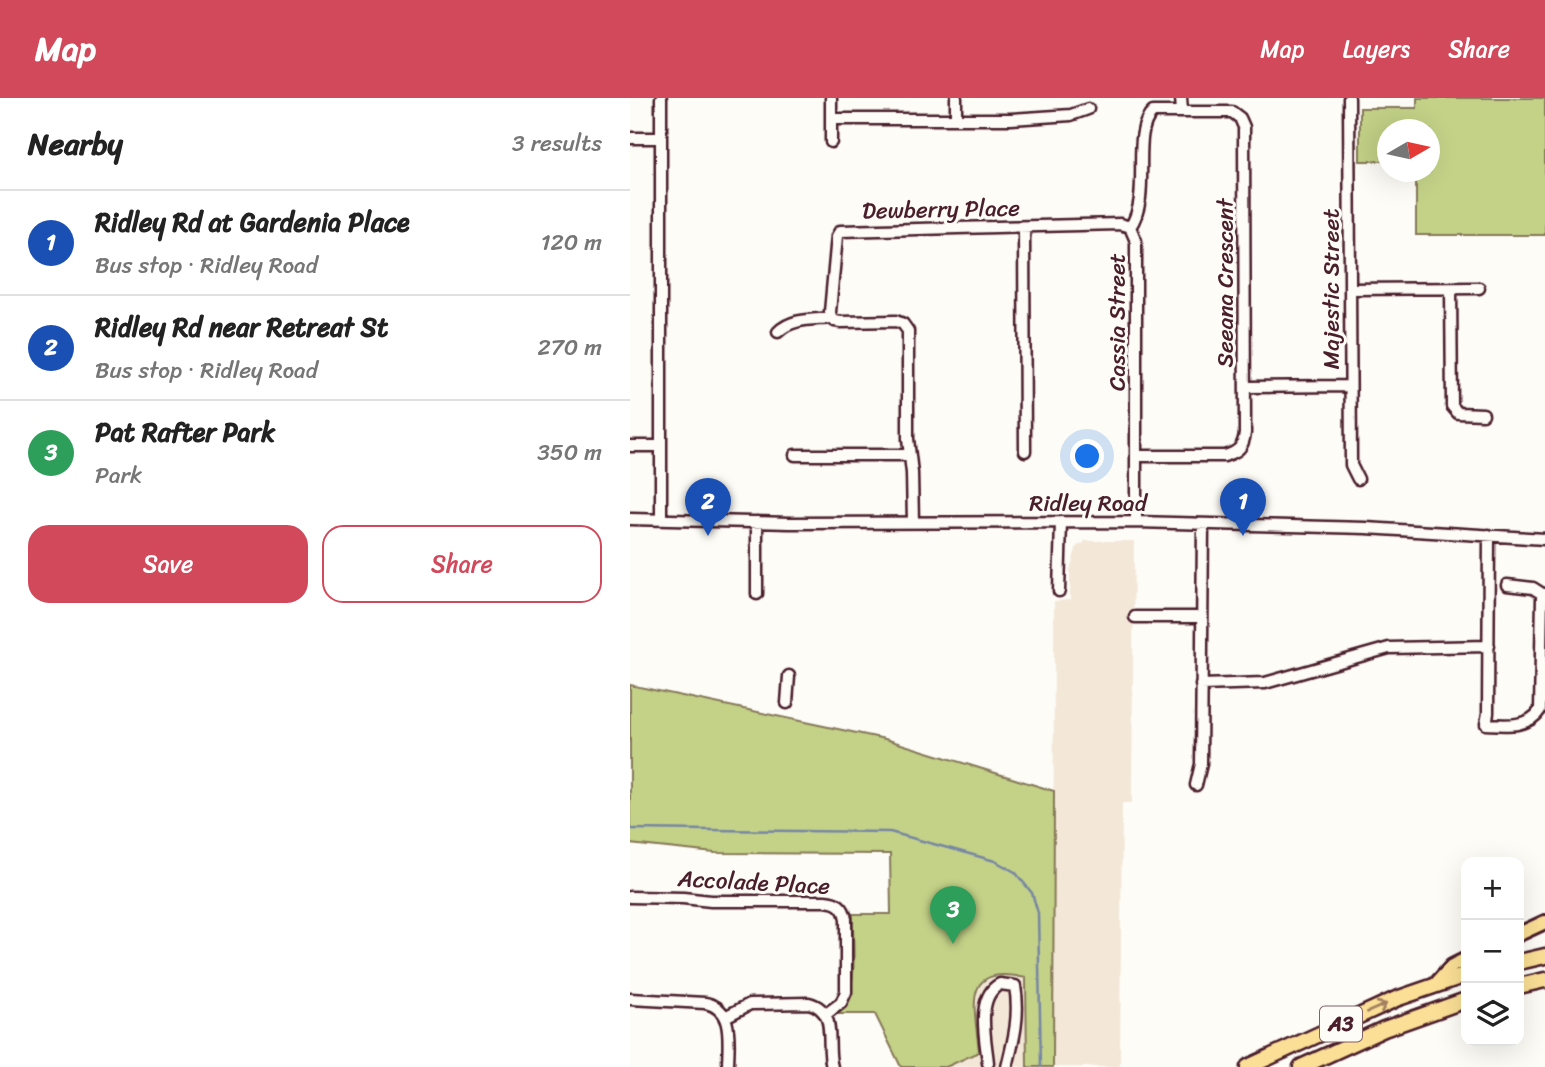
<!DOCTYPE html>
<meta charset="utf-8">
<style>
body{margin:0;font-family:Sriracha,sans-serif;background:#f2f2f2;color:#222}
.controls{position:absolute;right:21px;bottom:21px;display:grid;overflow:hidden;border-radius:14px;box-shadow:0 7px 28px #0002}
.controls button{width:63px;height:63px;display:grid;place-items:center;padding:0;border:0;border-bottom:2px solid #e0e0e0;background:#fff;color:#222;font:35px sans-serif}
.compass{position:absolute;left:747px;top:21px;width:63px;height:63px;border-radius:50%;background:#fff;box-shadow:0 7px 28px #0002;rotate:81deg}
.you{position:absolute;left:458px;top:359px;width:24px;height:24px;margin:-18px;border:5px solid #fff;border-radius:50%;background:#1a73e8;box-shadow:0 0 0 10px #1a73e833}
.badge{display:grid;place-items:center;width:46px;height:46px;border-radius:50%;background:#d1495b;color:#fff;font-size:23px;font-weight:700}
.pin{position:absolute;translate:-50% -58px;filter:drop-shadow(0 2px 4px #0008)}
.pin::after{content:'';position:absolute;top:37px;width:24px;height:21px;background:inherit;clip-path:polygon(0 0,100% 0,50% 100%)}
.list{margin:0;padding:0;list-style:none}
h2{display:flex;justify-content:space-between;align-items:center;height:91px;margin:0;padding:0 28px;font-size:30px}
h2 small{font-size:23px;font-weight:400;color:#767676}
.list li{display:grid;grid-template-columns:46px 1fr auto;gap:21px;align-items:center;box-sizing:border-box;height:105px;padding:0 28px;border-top:2px solid #e0e0e0}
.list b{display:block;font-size:26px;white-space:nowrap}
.list p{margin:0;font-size:23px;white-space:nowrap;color:#767676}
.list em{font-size:23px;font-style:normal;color:#767676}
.actions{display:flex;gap:14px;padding:21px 28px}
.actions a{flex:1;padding:16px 0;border:2px solid #d1495b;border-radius:21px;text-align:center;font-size:24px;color:#d1495b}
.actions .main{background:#d1495b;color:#fff}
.icon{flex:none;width:38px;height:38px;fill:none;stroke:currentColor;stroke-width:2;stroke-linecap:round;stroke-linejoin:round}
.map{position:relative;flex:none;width:915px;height:969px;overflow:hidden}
header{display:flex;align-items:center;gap:42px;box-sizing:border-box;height:98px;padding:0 35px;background:#d1495b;color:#fff}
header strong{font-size:33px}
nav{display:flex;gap:38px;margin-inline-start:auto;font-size:24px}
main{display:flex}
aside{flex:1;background:#fff}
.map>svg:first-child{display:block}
</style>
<header>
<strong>Map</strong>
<nav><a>Map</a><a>Layers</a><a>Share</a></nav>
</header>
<main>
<aside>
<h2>Nearby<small>3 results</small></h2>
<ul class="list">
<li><span class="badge" style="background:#1a4fb4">1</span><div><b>Ridley Rd at Gardenia Place</b><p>Bus stop · Ridley Road</p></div><em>120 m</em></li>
<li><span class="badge" style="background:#1a4fb4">2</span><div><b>Ridley Rd near Retreat St</b><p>Bus stop · Ridley Road</p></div><em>270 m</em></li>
<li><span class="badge" style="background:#2e9e5b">3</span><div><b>Pat Rafter Park</b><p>Park</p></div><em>350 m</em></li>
</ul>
<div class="actions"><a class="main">Save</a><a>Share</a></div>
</aside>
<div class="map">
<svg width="915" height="969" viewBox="0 0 915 969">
<rect width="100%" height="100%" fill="#fdfcf7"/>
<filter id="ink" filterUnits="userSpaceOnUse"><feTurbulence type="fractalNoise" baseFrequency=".0143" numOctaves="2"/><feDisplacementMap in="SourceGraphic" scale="14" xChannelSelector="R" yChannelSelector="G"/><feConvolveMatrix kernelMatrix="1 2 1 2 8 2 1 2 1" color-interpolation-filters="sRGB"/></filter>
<g filter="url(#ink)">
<path fill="#f3e7d8" d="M454 443H504L502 705H492L490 969H423L424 503 440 502V472L447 448 454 445Z
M371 876 396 881 397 969H316L349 954 344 896 350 886 362 878Z"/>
<path fill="#c3d287" stroke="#867859" stroke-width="2" d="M787 0H915V137H786V74H800V32H758L757 63H730V10H787Z
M0 587 255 641 424 693 423 969H397L396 880C330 865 345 909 349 954L316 969H271L245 916H209C230 890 222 848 223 816H261L260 756 85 755 0 746Z"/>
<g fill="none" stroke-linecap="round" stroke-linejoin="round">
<path stroke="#7786a3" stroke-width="2.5" d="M0 731 260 734 365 763 385 774 402 795 408 815 411 969"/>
<defs>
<path id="minor" d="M31 0V421
M201 0V44
M551 0 552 13
M719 0 721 367 728 381
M201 21H381L441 17 458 11
M326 21V0
M0 40H31
M394 129 395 353
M720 191 849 190
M821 191 822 308 828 315 853 316
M201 220 200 214 207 138 210 133 490 126 500 129
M148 234C162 220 182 222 201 220L205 223 211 224 266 223 273 226 278 233V341L282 375 283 424
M615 289 720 288
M0 348H31
M165 357H279
M0 421 159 425 506 424 736 430 915 441
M506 424V143L500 129C523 97 499 35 523 14H602L610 20 614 29 615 335C613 350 608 354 594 358H507
M859 437 858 615 856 626C875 627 899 630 910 612L912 499 915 496
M877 487 903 490 914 497
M429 493 431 424
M127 496V424
M505 519H571
M571 587 635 585 759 550 859 548
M157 605 159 578
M566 687 571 666 573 426
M0 799 53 800 81 803H195C207 804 214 808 216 821V894L211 905 196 916
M0 901 75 905C105 910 98 946 98 969
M95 919 120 906 179 905C209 913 195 946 202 969
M358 965C356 942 345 899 370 886L385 888C390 917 384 941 377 969"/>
<path id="major" d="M889 836 915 824
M805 887 822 868 836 861"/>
<path id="highway" d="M889 864 915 858
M889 888 915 882
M618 969 766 901 836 877
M671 969 754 931 836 902"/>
</defs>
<use href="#minor" stroke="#4a1f2b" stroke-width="15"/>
<use href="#major" stroke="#4a1f2b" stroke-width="18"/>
<use href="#highway" stroke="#4a1f2b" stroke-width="19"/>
<use href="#minor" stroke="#fdfcf7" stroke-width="10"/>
<use href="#major" stroke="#fbdf96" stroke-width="12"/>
<use href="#highway" stroke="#fbdf96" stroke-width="14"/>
</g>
<defs><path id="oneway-shaft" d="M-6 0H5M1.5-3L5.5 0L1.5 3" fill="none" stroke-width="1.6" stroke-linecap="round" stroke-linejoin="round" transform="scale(1.75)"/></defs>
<use stroke="#a27f60" href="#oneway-shaft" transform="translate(747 910) rotate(-24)"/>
</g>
<g text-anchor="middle" stroke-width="6" stroke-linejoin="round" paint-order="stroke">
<rect fill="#fdfcf7" stroke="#806168" stroke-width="2" x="690" y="908.5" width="42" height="35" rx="5"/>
<g font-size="21" font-weight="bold" fill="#4a1f2b">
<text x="711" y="933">A3</text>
</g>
<g font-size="23" fill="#4a1f2b" stroke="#fdfcf7">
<text transform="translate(311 111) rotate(-1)" y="8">Dewberry Place</text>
<text transform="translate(595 185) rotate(-90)" y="8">Seeana Crescent</text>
<text transform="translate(701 191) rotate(-90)" y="8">Majestic Street</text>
<text transform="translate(487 224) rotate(-90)" y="8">Cassia Street</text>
<text x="458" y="413">Ridley Road</text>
<text transform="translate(124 784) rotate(3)" y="8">Accolade Place</text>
</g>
</g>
</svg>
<div class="controls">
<button>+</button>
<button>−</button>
<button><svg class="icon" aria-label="layers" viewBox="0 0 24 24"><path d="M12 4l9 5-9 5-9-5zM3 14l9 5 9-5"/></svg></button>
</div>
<svg class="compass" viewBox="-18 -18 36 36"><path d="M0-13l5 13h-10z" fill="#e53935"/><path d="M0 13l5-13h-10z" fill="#767676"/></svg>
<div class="you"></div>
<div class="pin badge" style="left:613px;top:438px;background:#1a4fb4">1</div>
<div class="pin badge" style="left:78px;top:438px;background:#1a4fb4">2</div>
<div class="pin badge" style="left:323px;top:846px;background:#2e9e5b">3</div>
</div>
</main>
